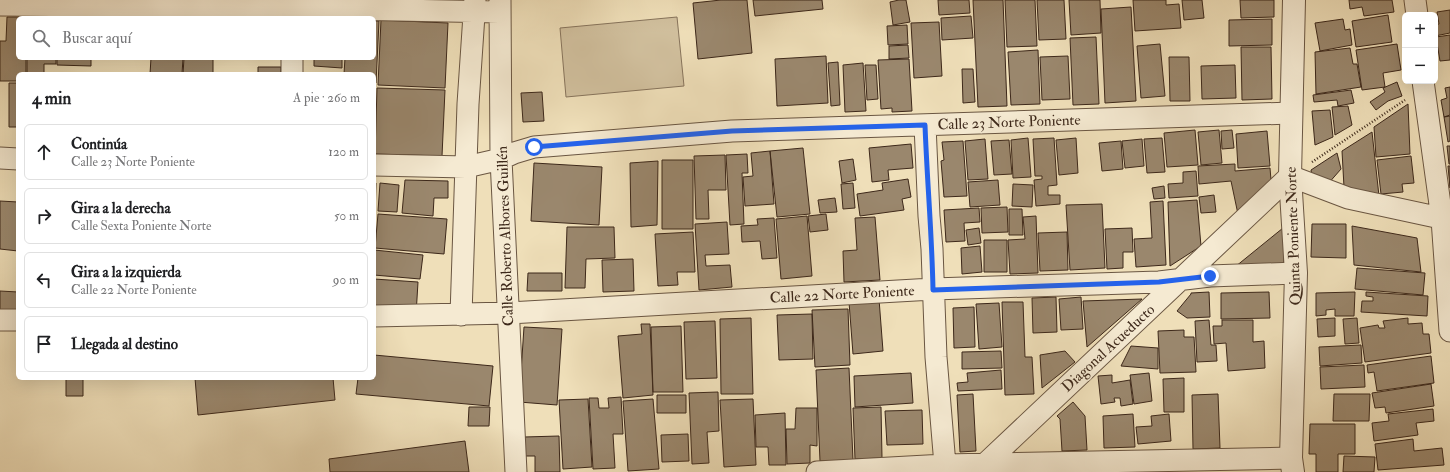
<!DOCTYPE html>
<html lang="es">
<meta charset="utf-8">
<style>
body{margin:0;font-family:"IM FELL Double Pica",serif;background:#f6f6f6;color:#202124}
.controls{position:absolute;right:12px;top:12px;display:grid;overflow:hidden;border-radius:6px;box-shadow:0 4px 16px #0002}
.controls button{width:36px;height:36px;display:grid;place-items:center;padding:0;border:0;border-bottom:1px solid #e0e0e0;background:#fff;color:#202124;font:20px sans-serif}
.stop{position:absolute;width:12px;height:12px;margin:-9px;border:3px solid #2563eb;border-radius:50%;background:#fff}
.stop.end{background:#2563eb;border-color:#fff;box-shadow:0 1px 4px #0008}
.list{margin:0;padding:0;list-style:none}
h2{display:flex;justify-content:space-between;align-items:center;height:52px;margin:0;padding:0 16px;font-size:17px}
h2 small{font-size:13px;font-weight:400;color:#757577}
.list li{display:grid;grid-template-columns:26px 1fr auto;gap:12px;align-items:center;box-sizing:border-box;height:56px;margin:0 8px 8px;padding:0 8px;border:1px solid #e0e0e0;border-radius:6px}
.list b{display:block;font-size:15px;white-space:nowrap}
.list p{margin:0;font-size:13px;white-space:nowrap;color:#757577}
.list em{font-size:13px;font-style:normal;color:#757577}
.icon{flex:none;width:22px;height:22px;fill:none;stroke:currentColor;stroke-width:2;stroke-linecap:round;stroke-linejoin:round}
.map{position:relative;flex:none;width:1450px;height:472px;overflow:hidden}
.search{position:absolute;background:#fff;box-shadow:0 4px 16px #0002;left:16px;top:16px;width:360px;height:44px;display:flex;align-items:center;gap:10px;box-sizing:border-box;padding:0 14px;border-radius:6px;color:#757577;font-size:15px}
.panel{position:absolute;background:#fff;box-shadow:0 4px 16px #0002;left:16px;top:72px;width:360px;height:308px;border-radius:6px}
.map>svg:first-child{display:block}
</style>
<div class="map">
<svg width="1450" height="472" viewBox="0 0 1450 472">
<rect width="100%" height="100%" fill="#efdfb9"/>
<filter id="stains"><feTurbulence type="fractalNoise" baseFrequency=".005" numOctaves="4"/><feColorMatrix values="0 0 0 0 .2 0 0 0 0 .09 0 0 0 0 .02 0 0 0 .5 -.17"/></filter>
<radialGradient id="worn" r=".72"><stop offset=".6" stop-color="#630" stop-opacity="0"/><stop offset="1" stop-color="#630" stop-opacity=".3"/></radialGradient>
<path fill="#d1c09e" stroke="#87745c" d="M677 17 684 86 566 97 560 28Z"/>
<path fill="#9a876d" stroke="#3d281a" d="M721 0H747L752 53 698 59 693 3Z
M753 0H822L823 9 755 16Z
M899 0H906L910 22 893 25 890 2Z
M938 0H969L970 13 939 15Z
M973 0H1003L1007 106 978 107Z
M1005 0H1035L1037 46 1007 47Z
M1037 0H1064L1066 39 1039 40Z
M1069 0H1100L1101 33 1071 35Z
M1133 0H1166V5L1179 4 1181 28 1135 31Z
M1182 0H1202L1204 18 1184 20Z
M1240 0H1274V17L1241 18Z
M1349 0H1392L1394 12 1364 16 1362 7 1350 9Z
M1131 7 1136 101 1105 103 1101 9Z
M1450 10V33L1435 36V25L1439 24 1437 12Z
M1388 15 1392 42 1356 47 1352 21Z
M104 16H122V18H104Z
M971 16 973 38 942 40 941 18Z
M7 17H27L18 18V58H26V74H18V81H0V41H6Z
M27 17H56V18H27Z
M1272 19V45L1229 46V20Z
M1343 19 1345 30 1350 29 1352 45 1320 51 1315 23Z
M381 20 448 23 445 88 378 85Z
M374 21H379L376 83H374V74H344L345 58H374Z
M939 22 942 76 914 78 911 23Z
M907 25 908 44 888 45 887 26Z
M1450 35V60L1440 61 1436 37Z
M1096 37 1099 104 1073 105 1070 38Z
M1160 44 1165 96 1141 98 1137 46Z
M1397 44 1401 70 1383 73 1385 87 1362 90 1356 50Z
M908 45 909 58 889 59V46Z
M1241 47H1271L1272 99 1242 100Z
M1350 48 1353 64H1357L1361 87 1316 94 1315 52Z
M1038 50 1040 104 1011 105 1008 52Z
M826 56 828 103 777 106 775 59Z
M1068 56 1070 99 1042 100 1040 57Z
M1169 57H1189L1190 101H1170Z
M27 58H56V64H44V74H27Z
M57 58H91V66L57 65Z
M151 58H183L182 74H150Z
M184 58H213V74H183Z
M314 58H342V68L314 66Z
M909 59 912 111 892 112V108L881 109 878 60Z
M838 62 840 105 831 106 828 63Z
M863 63 866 111 845 112 843 65Z
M865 65H876L878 99 867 100Z
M1235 65 1236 98 1202 99 1201 66Z
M258 67H281V74H258Z
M962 69H973L975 102 963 103Z
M1397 82 1402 96 1388 101 1376 110 1370 102 1385 92 1383 88Z
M9 83H18V127H9Z
M1450 87V115L1444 117 1441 100 1447 98 1445 88Z
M377 88 445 90 442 156 375 154Z
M1351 90 1354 103 1338 106 1337 100 1314 102 1313 95Z
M542 92 544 121 523 122 521 93Z
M1408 104 1410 154 1376 157 1374 127Z
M1348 106 1352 125 1335 135 1332 107Z
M1330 110 1333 137 1315 145 1312 111Z
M1450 116V141L1448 142 1444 117Z
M1195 130 1198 165 1167 167 1164 133Z
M1219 130 1222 163 1201 165 1198 132Z
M1232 130 1234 148 1222 149 1221 131Z
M1267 131 1270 166 1238 168 1236 134Z
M1372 132 1379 196 1344 187 1342 151Z
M1028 138 1031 177 1013 178 1011 140Z
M1054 138 1057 185 1048 186V195H1060V204L1036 206 1034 180 1042 179V176H1035L1033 139Z
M1076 138 1078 173 1059 175 1056 140Z
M1162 138 1165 172 1147 173 1144 139Z
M985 139 988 179 968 180 965 141Z
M1142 139 1144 166 1125 168 1122 141Z
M1009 140 1012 174 994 175 991 141Z
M963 141 967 196 944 197 941 161 944 160 942 142Z
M1121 141 1123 169 1102 171 1099 143Z
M911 144 913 168 888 170 889 180 872 182 869 148Z
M1447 146H1450V164H1449Z
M803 148 810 214 777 217 770 151Z
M770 151 774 204 745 206 743 177 753 176 751 153Z
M1337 153 1341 169 1327 185 1313 182 1311 170Z
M747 154 748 173H742L744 224 730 225 726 155Z
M725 155 726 190H708L709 219H696L694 156Z
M1411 156 1414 183 1402 184 1403 192 1381 194 1377 160Z
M853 159 856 180 842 183 839 161Z
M662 160H693V229H662Z
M658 161 657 225 631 227 630 163Z
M534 163 602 167 599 225 531 221Z
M1235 164V171L1270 168 1272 192 1239 219 1231 181 1199 184 1198 166Z
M1448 166H1450V188Z
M1196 171 1198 196 1169 198 1168 184 1183 183V172Z
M908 179 911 197 902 199 904 210 860 216 857 194 883 190 882 183Z
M405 180 448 181V198H434L433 216 402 213Z
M998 180 1000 205 970 207 968 182Z
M374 183H376L375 219H374Z
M380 183 399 185 397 212 378 211Z
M853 183 855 208 843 209 841 184Z
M1013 184 1033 185 1032 207 1012 206Z
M1164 186 1165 198 1154 199 1152 188Z
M1214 195 1216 212 1201 213 1199 197Z
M835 198 837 212 820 213 818 200Z
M1197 200 1201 246 1170 266 1168 202Z
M0 201 18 202V251L0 249Z
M1163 201 1166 265 1136 267 1134 239 1152 238 1150 202Z
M1102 204 1105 268 1070 270 1066 205Z
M1007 207 1008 232 982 233 981 208Z
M979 208 980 222 964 223 965 241 946 242 944 210Z
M1009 209H1022L1023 235H1009Z
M378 214 447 219 444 254 375 248Z
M826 214 828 230 810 232 808 216Z
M807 216 812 276 781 279 776 219Z
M1036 216 1038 273 1010 274 1008 240 1025 239 1023 217Z
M875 217 880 280 844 282 843 251 857 250 855 218Z
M774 218 777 258 762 259 760 241 742 242 741 226 758 225 757 219Z
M727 222 729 254 705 255 706 266 730 265 732 287 699 290 695 224Z
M1312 224H1346V258L1311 257Z
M1352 226 1417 238 1421 272 1354 265Z
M567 227H614L615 258 586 259 585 288H565Z
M979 228 981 243 968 245 966 230Z
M1132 228 1133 252H1123V268L1107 269 1105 229Z
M1283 228 1284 264 1230 271Z
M693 232 695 272H677L678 285 658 286 655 234Z
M1067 232 1068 270 1040 271 1038 233Z
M984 240H1007V272H984Z
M980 246 982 272 962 274 961 248Z
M374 250 423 255 420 279 374 275Z
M633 259 634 291 603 292 602 260Z
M1357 268 1425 273 1423 295 1355 289Z
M528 273H562V291H527Z
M374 279 418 282 416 315 374 312Z
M0 291 18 292V312L0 311Z
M1209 292 1210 317 1187 318 1177 311 1191 294V293Z
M1269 292 1270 318 1221 319V293Z
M1355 292 1354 316H1335V309L1326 310V315L1316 316V293Z
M1366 292 1428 296 1427 316 1361 312 1362 301H1373V297L1366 296Z
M1056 297 1057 332 1033 333 1032 298Z
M1081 297 1083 329 1061 330 1059 299Z
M879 299 883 351 853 354 849 302Z
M1142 299 1087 347 1083 301Z
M1002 302H1023L1025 357H1032L1034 394 1005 395Z
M999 303 1002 347 979 349 976 304Z
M974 307 975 347 954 348 953 308Z
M848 309 850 365 815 367 812 310Z
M812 314 813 359 779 360 777 315Z
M751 318 753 394H721L720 319Z
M1335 318V336L1318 337 1317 319Z
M1357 318 1359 343 1345 344 1343 319Z
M1408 318V324L1422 323 1423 334H1429L1431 353 1365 362 1360 328 1378 325 1379 328H1385L1383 321Z
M1209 320 1211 345H1216L1217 361 1197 362 1195 321Z
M1222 320H1253V342L1264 341 1265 368 1228 371 1226 343 1214 344 1213 326H1222Z
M715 321 717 378 686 379 684 322Z
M641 324H650L653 395 623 398 618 336 642 334Z
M681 326 683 392H653L651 327Z
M524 327 562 329 557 405 519 402Z
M1184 330V337H1194L1196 372 1160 373 1158 331Z
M1361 345 1362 363 1320 366 1319 347Z
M1131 346 1158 348V369L1121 366Z
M1001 351 1002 368 962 369V352Z
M1065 351 1075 362 1042 388 1040 355Z
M374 355 493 366 489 406 356 394 358 378H374Z
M1431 356 1434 383 1377 391 1374 372 1368 373 1367 365Z
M1364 365 1365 387 1321 389 1320 367Z
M849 368 853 460 820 461 816 370Z
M1001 370 1002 389 958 391 957 383 968 382 967 373Z
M911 373 913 403 855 407 854 376Z
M1149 373 1152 401 1134 404 1130 375Z
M1112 375V383L1130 380 1133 404 1121 406 1120 398H1114L1115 402 1101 404 1098 376Z
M66 378H83V396H66Z
M195 378H333L335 400 198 415Z
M1184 378V412H1164L1163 379Z
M1431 384 1434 406 1386 413 1385 407 1375 408 1372 393Z
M718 392 719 431 707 432 709 463 692 464 689 393Z
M973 394 976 451 960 452 957 395Z
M1218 394 1220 448 1193 449 1192 395Z
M1334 394H1370L1369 421H1333Z
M657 395H686V413H657Z
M621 397 623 434H613L615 468 593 469 589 398H598L599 408H609L608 398Z
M588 399 592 467 563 469 559 400Z
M653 399 659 469 628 471 623 401Z
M753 399 756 465 724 467 720 400Z
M1073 402 1085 416 1087 450 1062 451 1060 419 1057 416Z
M469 407H490L489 426H468Z
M881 407 882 458 855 459 853 408Z
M796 408H817V446L810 445V463L787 464 786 429H795Z
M1433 409 1434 421 1416 423 1418 435 1374 441 1372 423 1389 421 1388 414Z
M922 410 923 444 887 445 885 411Z
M785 413 786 465H769L768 447H756L755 415Z
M1133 414 1135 447 1104 448 1103 416Z
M1169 414 1171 441 1138 444 1136 427 1152 426 1151 416Z
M1310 424H1355V454H1338V472H1316V454H1309Z
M688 434 689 461 662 462 661 435Z
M559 436 560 472H535V456H524V437Z
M1413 439 1414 451 1442 448 1444 465 1378 470 1375 444Z
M465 441 469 472H330L329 459Z
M1344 456 1375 457 1374 472H1343Z"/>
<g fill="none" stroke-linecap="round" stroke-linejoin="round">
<defs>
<path id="minor" d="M500 0 501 159 516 472
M1415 0 1417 15
M0 5 293 8 499 12
M292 74V58
M1423 81 1442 219 1450 331
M925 125 929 216 932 249 936 357 945 465
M0 158 18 159
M374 165 466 167 501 159 514 153 534 147 732 131 1291 113
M461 315 468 104 475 0
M374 316 509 313 933 289 1159 282 1210 276 1296 273
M0 320H18
M985 464 1290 176 1348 198 1450 220
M817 472 945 465 1291 458"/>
<path id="tertiary" d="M1293 472 1291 458 1296 273 1290 176 1294 0"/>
</defs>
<use href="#minor" stroke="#6a5642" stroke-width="23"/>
<use href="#tertiary" stroke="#6a5642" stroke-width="24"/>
<path stroke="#3d281a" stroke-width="2.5" stroke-dasharray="1 2" stroke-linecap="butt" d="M1312 162 1405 100"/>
<use href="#minor" stroke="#f5ead2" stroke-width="21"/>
<use href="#tertiary" stroke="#f5ead2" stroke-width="22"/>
</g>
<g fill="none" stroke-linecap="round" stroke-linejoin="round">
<path stroke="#2563eb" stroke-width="5" d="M534 147 732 131 925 125C927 180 932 235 933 290L1159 282 1210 276"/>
</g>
<g text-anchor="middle" stroke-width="3" stroke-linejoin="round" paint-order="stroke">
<g font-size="15" fill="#3d281a" stroke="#f5ead2">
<text transform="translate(1009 122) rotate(-2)" y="5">Calle 23 Norte Poniente</text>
<text transform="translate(505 236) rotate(-92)" y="5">Calle Roberto Albores Guillén</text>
<text transform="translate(1293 236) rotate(-92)" y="5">Quinta Poniente Norte</text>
<text transform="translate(842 294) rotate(-3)" y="5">Calle 22 Norte Poniente</text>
<text transform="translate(1108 348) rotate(-43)" y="5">Diagonal Acueducto</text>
</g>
</g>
<rect width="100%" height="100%" filter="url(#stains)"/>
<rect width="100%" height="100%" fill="url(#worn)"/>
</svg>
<div class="controls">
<button>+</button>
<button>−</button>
</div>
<div class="stop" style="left:534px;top:147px"></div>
<div class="stop end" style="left:1210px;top:276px"></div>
<div class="search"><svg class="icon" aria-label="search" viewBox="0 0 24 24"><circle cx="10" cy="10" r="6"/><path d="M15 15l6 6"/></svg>Buscar aquí</div>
<section class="panel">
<h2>4 min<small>A pie · 260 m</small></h2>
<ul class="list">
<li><svg class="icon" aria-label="ahead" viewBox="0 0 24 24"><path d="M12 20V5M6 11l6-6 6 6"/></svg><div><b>Continúa</b><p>Calle 23 Norte Poniente</p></div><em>120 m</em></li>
<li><svg class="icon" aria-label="right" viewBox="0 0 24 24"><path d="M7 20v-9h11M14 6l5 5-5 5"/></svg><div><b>Gira a la derecha</b><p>Calle Sexta Poniente Norte</p></div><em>50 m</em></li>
<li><svg class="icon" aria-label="left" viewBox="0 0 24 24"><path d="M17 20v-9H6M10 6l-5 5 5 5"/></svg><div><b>Gira a la izquierda</b><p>Calle 22 Norte Poniente</p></div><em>90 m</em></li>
<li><svg class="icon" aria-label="arrive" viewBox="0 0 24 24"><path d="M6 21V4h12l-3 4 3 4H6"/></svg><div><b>Llegada al destino</b></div></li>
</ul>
</section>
</div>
